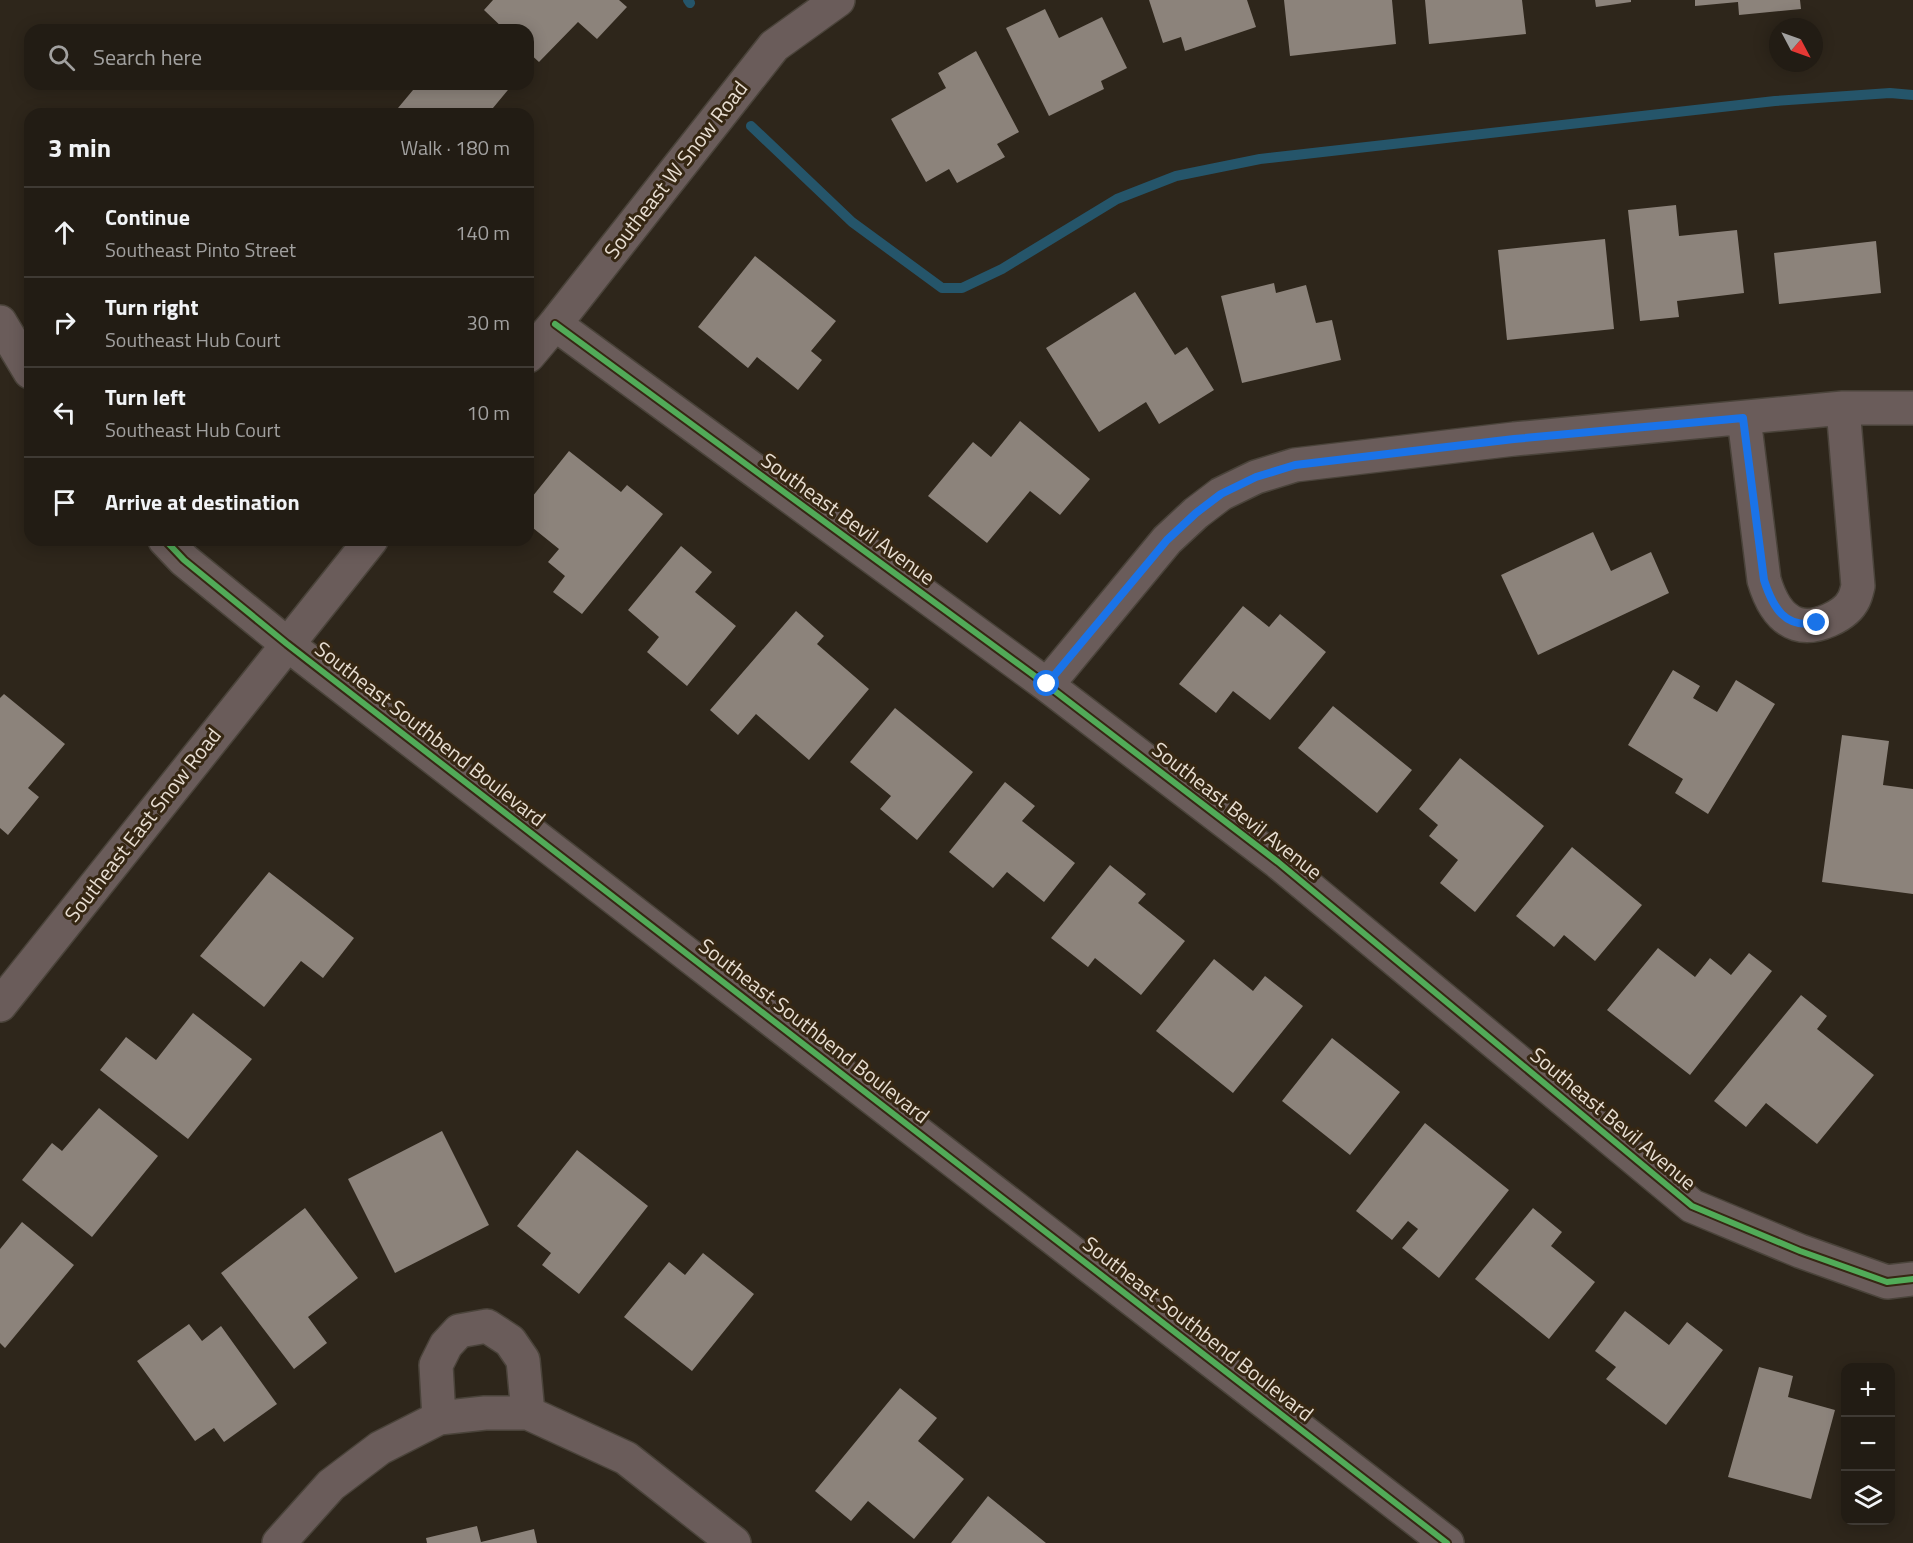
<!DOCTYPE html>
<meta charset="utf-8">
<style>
body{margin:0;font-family:"Titillium Web",sans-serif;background:#2a251d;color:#f1f3f6}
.controls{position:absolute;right:18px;bottom:18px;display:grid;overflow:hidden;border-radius:12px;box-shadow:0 3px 15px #0003}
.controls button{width:54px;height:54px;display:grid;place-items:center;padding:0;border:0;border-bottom:2px solid #3f3a34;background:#221c14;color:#f1f3f6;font:30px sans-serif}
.compass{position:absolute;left:1769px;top:18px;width:54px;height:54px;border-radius:50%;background:#221c14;box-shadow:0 3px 15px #0003;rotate:131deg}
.stop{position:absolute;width:18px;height:18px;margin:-14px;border:4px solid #1a73e8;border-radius:50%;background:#fff}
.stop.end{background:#1a73e8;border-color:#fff;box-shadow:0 2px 6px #0008}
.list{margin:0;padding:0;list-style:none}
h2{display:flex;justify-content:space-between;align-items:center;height:78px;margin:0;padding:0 24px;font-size:26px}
h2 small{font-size:20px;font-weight:400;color:#a2a1a0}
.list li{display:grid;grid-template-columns:39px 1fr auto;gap:18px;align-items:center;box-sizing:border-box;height:90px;padding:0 24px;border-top:2px solid #3f3a34}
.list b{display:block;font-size:22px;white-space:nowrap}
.list p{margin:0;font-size:20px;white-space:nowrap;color:#a2a1a0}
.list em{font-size:20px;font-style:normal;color:#a2a1a0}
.icon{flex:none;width:33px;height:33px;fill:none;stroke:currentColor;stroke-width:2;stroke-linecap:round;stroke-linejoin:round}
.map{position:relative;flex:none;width:1913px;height:1543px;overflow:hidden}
.search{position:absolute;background:#221c14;box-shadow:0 3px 15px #0003;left:24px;top:24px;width:510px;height:66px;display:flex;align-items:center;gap:15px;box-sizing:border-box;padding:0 21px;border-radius:18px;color:#a2a1a0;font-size:22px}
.panel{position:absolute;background:#221c14;box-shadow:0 3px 15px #0003;left:24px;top:108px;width:510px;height:438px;border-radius:18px}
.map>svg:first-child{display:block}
</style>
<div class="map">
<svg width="1913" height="1543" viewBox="0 0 1913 1543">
<rect width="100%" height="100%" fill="#2e261b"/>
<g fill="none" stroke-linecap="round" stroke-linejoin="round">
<path stroke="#25556a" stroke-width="10" d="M688 0 690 3
M751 126 852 222 942 288H962L1002 269 1117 199 1176 176 1260 159 1775 101 1890 93 1913 95"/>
</g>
<path fill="#8c837b" d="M493 0H619L627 7 597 39 578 22 539 62 528 52V30H505L484 10Z
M1149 0H1247L1256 27 1185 51 1181 37 1163 43Z
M1284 0H1392L1396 44 1290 56Z
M1425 0H1522L1526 34 1429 44Z
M1595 0H1631V2L1596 7Z
M1695 0H1800L1801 9 1739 15 1738 2 1695 6Z
M1045 9 1059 38 1102 17 1127 68 1101 81 1104 89 1049 116 1006 28Z
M976 51 1019 132 997 144 1005 157 957 183 949 169 926 182 891 119 946 88 938 73Z
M418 84H513L488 114H393Z
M1676 205 1679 236 1737 230 1744 293 1677 301 1679 317 1640 321 1628 210Z
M1605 239 1614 329 1507 340 1498 250Z
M1876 241 1881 293 1779 304 1774 253Z
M755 256 836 321 811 351 822 360 798 390 757 357 748 368 698 327Z
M1274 283 1276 293 1306 285 1316 323 1332 320 1341 360 1242 383 1221 296Z
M1135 292 1175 355 1187 347 1214 390 1159 424 1146 402 1099 432 1046 348Z
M1020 421 1090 479 1060 515 1030 491 987 543 928 496 973 442 991 457Z
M569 451 621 492 627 485 663 514 582 614 553 592 565 576 548 562 559 549 528 524V502Z
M1593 532 1611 571 1651 552 1669 593 1538 655 1501 575Z
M681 546 712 572 695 592 736 626 687 686 647 652 659 637 628 610Z
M1243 606 1269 627 1280 614 1326 652 1270 720 1233 691 1216 713 1179 684Z
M796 611 824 636 817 644 869 689 809 760 756 714 738 735 710 710Z
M1673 670 1700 686 1693 698 1717 712 1736 680 1775 704 1708 814 1675 793 1683 779 1628 745Z
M4 694 65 744 28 788 39 797 8 835 0 828V698Z
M1333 706 1412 770 1377 813 1298 748Z
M895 708 973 772 917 840 880 809 891 796 850 762Z
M1842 735 1889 741 1883 785 1913 789V894L1822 882Z
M1460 758 1544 826 1475 912 1440 883 1458 860 1429 836 1438 825 1419 809Z
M1005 782 1035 806 1022 821 1075 863 1044 902 1007 872 993 888 949 852Z
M1572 847 1642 905 1595 961 1564 935 1554 947 1516 916Z
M1110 865 1146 894 1138 903 1185 941 1141 995 1095 958 1088 967 1051 938Z
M269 872 354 938 323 978 301 961 264 1007 200 956Z
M1658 948 1695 977 1710 958 1731 975 1749 953 1772 971 1690 1075 1607 1010Z
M1214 959 1253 991 1265 976 1303 1006 1233 1093 1156 1031Z
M1801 995 1827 1016 1817 1029 1874 1075 1817 1144 1766 1103 1746 1127 1714 1101Z
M193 1013 252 1059 188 1139 100 1070 126 1037 156 1060Z
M1332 1038 1400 1092 1350 1155 1282 1101Z
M99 1108 158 1156 92 1237 22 1180 52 1143 62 1151Z
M1425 1123 1509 1190 1439 1278 1402 1248 1418 1229 1408 1221 1392 1240 1356 1211Z
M442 1131 489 1225 395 1273 348 1179Z
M577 1150 648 1206 579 1294 542 1265 551 1253 517 1226Z
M305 1208 358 1278 308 1317 327 1343 294 1369 221 1273Z
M1533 1208 1562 1232 1551 1246 1595 1282 1549 1339 1475 1279Z
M22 1222 74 1265 5 1348 0 1343V1249Z
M703 1253 754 1294 692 1371 624 1317 669 1262 685 1275Z
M1625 1311 1669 1345 1687 1322 1723 1350 1666 1425 1606 1379 1616 1367 1595 1351Z
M189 1324 202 1341 221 1326 277 1404 224 1442 214 1428 195 1441 137 1361Z
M1759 1367 1793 1376 1788 1397 1835 1410 1811 1499 1728 1477Z
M900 1388 937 1418 918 1441 964 1479 914 1539 868 1501 851 1521 815 1491Z
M988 1496 1046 1543H951Z
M477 1526 481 1542 534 1529 537 1543H427L426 1538Z"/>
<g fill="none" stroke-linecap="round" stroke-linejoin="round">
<defs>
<path id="minor" d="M0 322 30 372
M555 324 1047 685 1278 862 1692 1206 1800 1251 1887 1282 1913 1279
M528 356 555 324 774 46 838 0
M1744 418 1764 580C1769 597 1778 618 1797 624 1815 630 1846 616 1854 599 1856 595 1857 590 1858 586L1843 408
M165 540 184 560 287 644 1447 1543
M1047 685 1167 540 1196 513 1221 494 1256 477 1295 465 1514 439 1843 408H1913
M0 1005 371 540
M439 1418 436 1365 446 1345 459 1331 487 1326 510 1341 523 1360 528 1413
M279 1543 331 1485 380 1448 439 1418 485 1413H528L626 1458 734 1543"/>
</defs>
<use href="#minor" stroke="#4a433a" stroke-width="36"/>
<use href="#minor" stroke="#6a5c5a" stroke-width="33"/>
<defs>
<path id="cycleway" d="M555 324 1047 685 1278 862 1692 1206 1800 1251 1887 1282 1913 1279
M165 540 184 560 287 644 1447 1543"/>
</defs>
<use href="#cycleway" stroke="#362713" stroke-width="10"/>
<use href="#cycleway" stroke="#51ab58" stroke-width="6"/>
</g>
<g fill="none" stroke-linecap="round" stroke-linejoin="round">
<path stroke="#1a73e8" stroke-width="8" d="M1047 684 1167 540 1196 513 1221 494 1256 477 1295 465 1514 439 1743 418 1764 580C1773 608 1785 629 1817 623"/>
</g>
<g text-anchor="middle" stroke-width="6" stroke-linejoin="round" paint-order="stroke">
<g font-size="21" fill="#e8ded2" stroke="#362713">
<text transform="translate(676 170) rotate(-52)" y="7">Southeast W Snow Road</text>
<text transform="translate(848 519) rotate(36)" y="7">Southeast Bevil Avenue</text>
<text transform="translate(430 734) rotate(38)" y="7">Southeast Southbend Boulevard</text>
<text transform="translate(1237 811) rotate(38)" y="7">Southeast Bevil Avenue</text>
<text transform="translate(143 825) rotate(-52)" y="7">Southeast East Snow Road</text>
<text transform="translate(814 1031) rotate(38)" y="7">Southeast Southbend Boulevard</text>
<text transform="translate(1613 1119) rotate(40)" y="7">Southeast Bevil Avenue</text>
<text transform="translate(1198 1329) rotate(38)" y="7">Southeast Southbend Boulevard</text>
</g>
</g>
</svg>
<div class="controls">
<button>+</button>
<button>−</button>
<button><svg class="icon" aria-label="layers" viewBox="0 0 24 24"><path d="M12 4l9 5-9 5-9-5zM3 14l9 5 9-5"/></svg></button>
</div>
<svg class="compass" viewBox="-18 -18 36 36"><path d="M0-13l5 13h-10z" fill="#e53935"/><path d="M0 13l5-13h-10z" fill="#a2a1a0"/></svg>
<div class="stop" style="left:1047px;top:684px"></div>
<div class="stop end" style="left:1817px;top:623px"></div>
<div class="search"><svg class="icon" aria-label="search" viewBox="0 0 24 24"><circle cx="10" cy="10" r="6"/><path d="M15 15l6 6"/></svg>Search here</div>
<section class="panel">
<h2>3 min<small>Walk · 180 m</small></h2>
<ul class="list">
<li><svg class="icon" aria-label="ahead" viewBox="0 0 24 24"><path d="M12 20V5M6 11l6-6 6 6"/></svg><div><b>Continue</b><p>Southeast Pinto Street</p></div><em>140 m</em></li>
<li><svg class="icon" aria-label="right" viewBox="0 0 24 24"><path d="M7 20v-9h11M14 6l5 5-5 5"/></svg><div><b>Turn right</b><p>Southeast Hub Court</p></div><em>30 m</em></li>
<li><svg class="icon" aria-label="left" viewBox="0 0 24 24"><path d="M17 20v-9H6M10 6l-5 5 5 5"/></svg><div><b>Turn left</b><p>Southeast Hub Court</p></div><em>10 m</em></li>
<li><svg class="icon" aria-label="arrive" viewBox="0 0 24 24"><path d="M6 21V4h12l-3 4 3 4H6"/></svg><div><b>Arrive at destination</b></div></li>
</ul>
</section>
</div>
